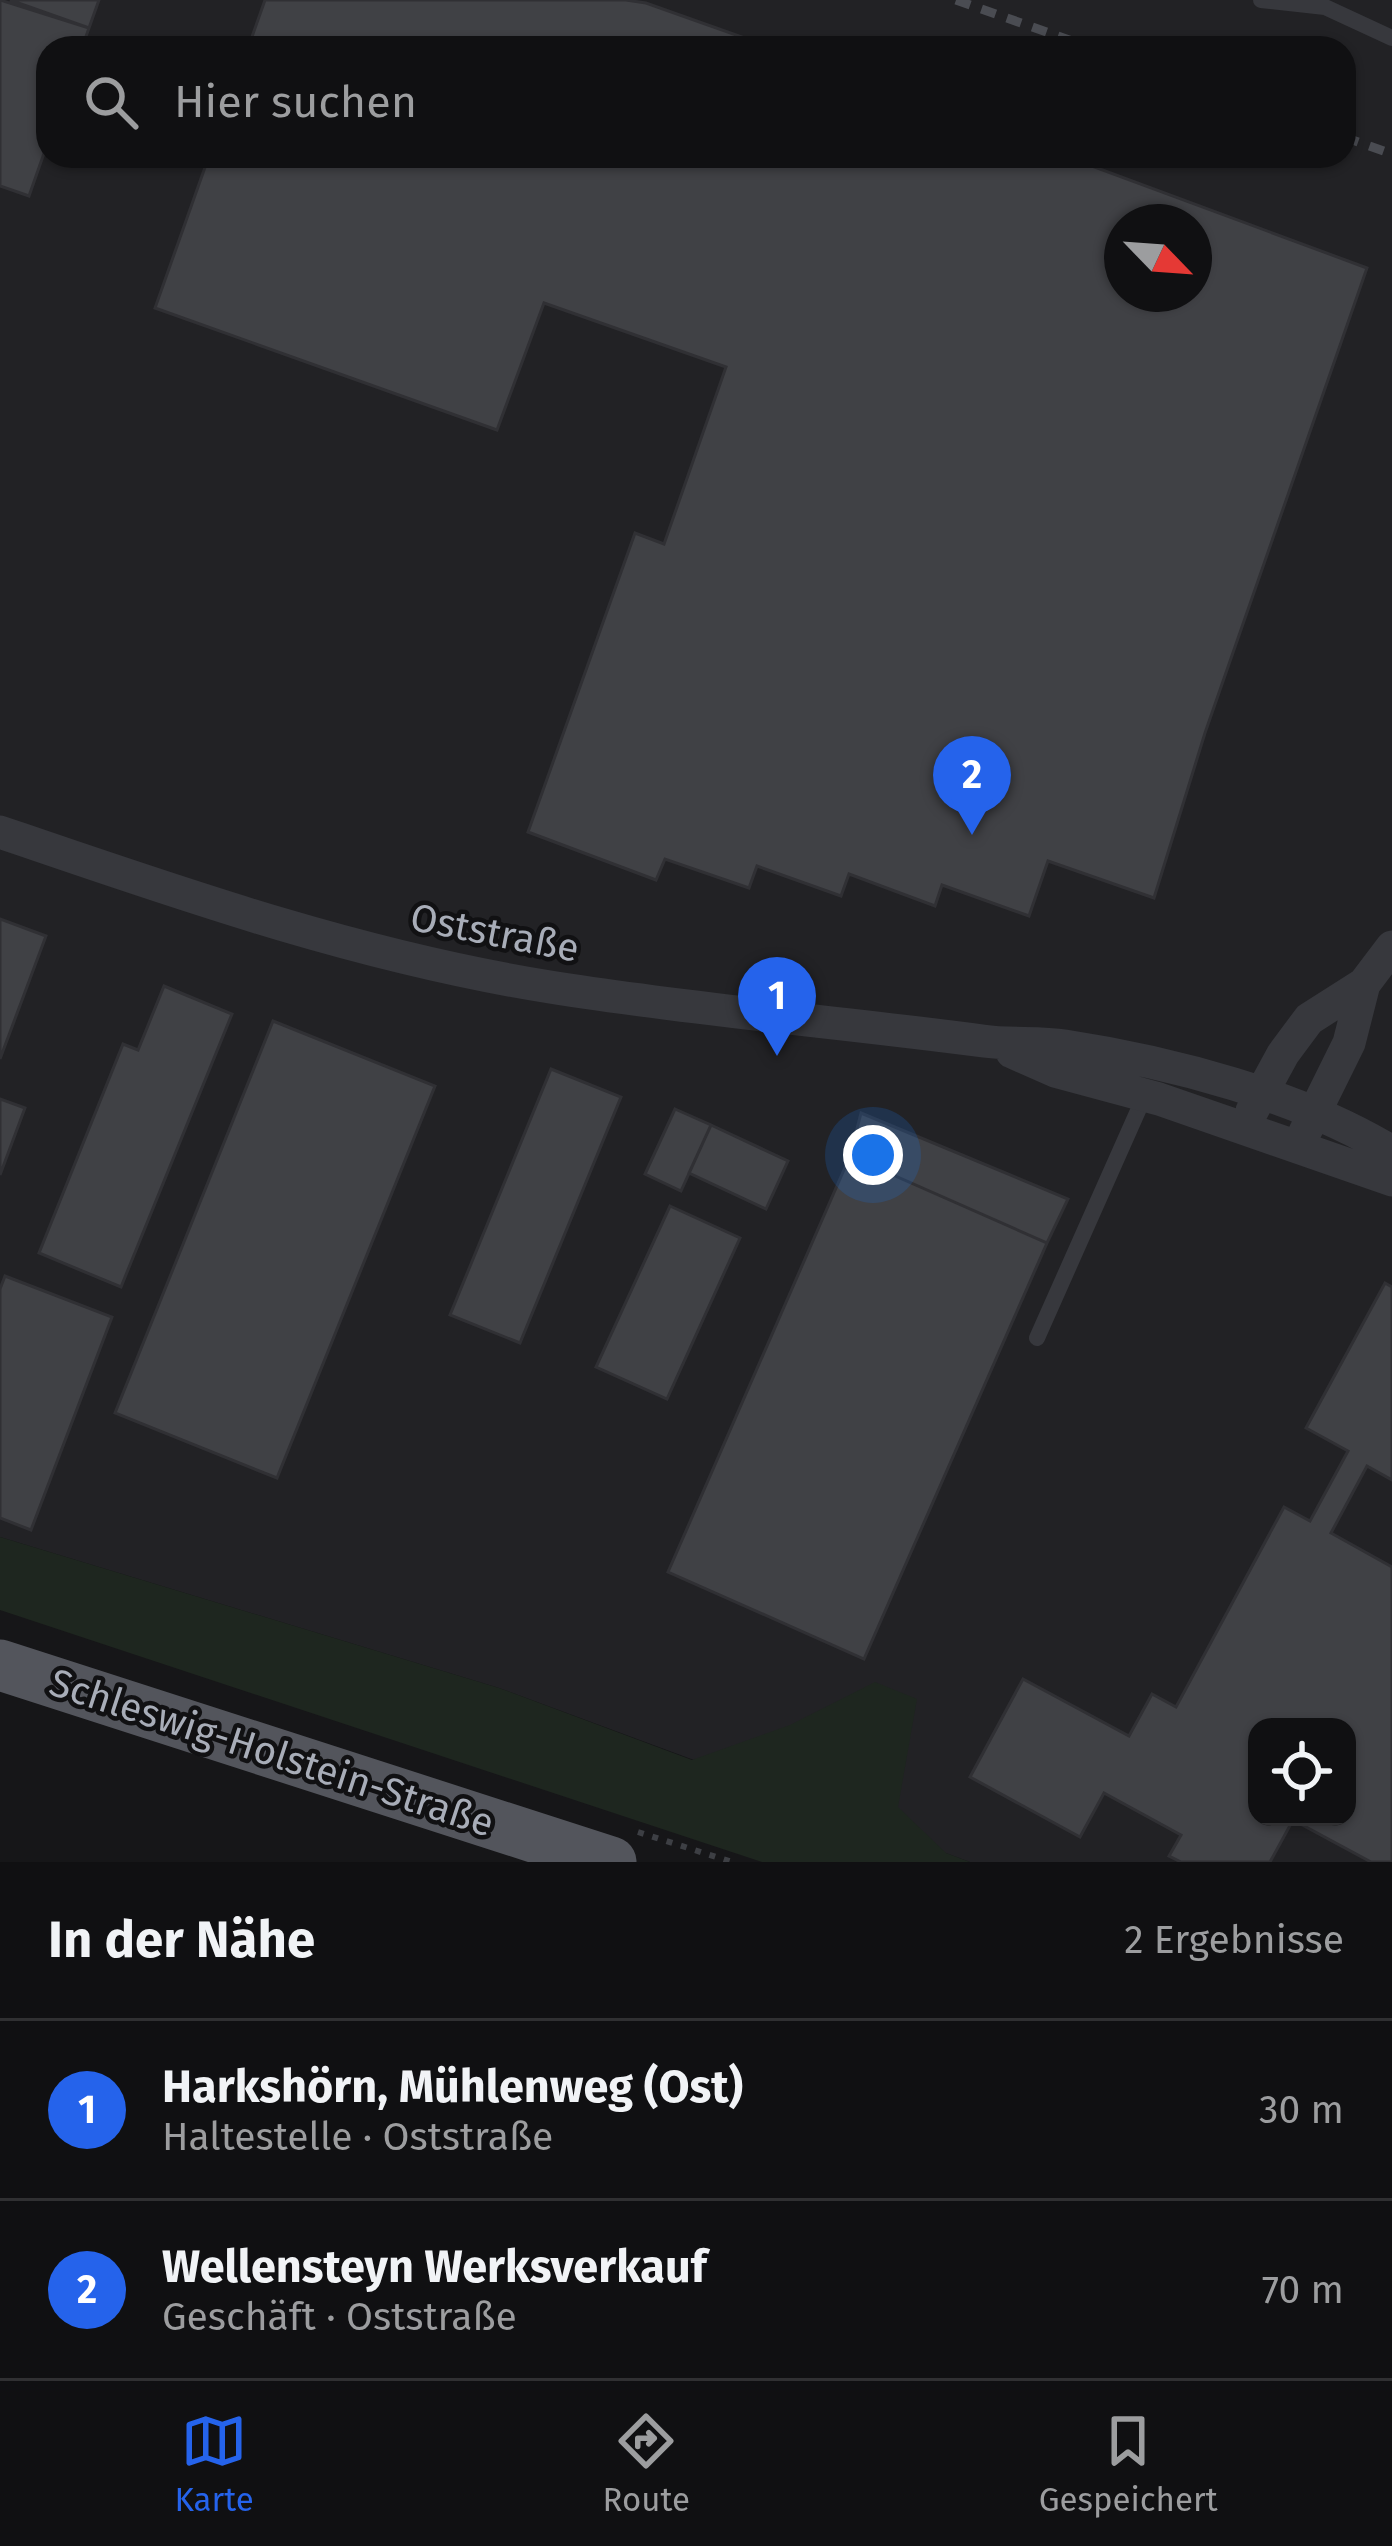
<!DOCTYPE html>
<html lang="de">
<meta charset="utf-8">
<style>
body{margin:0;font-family:"Fira Sans",sans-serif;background:#1e1e20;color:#f1f3f6}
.controls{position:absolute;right:36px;bottom:36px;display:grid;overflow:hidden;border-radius:24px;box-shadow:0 3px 9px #0004}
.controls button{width:108px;height:108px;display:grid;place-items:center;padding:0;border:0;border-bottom:3px solid #303032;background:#101012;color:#f1f3f6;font:60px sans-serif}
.compass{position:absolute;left:1104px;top:204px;width:108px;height:108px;border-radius:50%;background:#101012;box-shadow:0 3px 9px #0004;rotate:115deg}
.you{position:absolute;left:873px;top:1155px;width:42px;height:42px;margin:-30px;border:9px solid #fff;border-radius:50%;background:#1a73e8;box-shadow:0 0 0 18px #1a73e833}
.badge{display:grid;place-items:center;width:78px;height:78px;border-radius:50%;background:#2563eb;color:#fff;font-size:39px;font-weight:700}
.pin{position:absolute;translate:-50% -99px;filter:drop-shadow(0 3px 6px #0008)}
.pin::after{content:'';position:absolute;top:63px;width:42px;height:36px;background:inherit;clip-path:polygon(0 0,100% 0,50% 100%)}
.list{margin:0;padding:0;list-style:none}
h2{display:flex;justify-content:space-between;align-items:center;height:156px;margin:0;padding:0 48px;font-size:51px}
h2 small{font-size:39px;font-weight:400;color:#9c9d9f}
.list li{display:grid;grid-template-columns:78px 1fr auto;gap:36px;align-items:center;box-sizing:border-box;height:180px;padding:0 48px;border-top:3px solid #303032}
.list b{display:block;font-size:45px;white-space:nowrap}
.list p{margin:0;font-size:39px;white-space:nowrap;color:#9c9d9f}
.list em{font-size:39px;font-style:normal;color:#9c9d9f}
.icon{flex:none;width:66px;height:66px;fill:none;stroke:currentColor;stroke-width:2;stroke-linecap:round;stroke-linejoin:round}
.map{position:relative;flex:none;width:1392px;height:1862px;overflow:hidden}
.search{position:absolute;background:#101012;box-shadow:0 3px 9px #0004;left:36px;right:36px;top:36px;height:132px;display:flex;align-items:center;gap:30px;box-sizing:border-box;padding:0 42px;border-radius:36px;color:#9c9d9f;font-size:45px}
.sheet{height:516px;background:#101012}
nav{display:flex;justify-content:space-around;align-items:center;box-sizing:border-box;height:168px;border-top:3px solid #303032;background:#101012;font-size:33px;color:#9c9d9f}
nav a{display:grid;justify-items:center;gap:6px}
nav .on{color:#2563eb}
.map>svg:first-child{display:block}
</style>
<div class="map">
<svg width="1392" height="1862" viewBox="0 0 1392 1862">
<rect width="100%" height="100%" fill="#161618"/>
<path fill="#222225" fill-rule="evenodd" d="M0 0H1392V1862H970L499 1688 0 1537ZM48 48H1344V156H48ZM1122 222H1194V294H1122ZM1257 1727H1347V1817H1257Z"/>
<path fill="#1e261f" d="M0 1537 499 1688 692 1760 790 1725 875 1682 917 1699 898 1807 946 1853 970 1862H762L0 1610Z"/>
<path fill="#404145" stroke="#303034" stroke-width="3" fill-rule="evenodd" d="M0 0 89 28 82 48H48V142L29 196 0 186Z
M10 0H99L89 28Z
M265 0H626L646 3 773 48H248Z
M209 156H1065L1367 268 1205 733 1154 898 1048 861 1029 916 942 885 935 906 849 874 841 896 757 866 749 888 665 859 656 880 528 832 635 533 664 544 726 367 544 303 497 430 155 308ZM1122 222H1194V294H1122Z
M0 919 46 936 0 1059Z
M164 986 232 1014 121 1287 39 1253 123 1044 138 1050Z
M273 1021 435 1086 277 1478 115 1413Z
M551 1069 621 1097 520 1343 450 1315Z
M0 1099 25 1108 0 1175Z
M675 1109 711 1125 681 1191 645 1174Z
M861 1113 1068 1199 1047 1243 850 1156Z
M711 1125 788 1161 766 1209 689 1173Z
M850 1156 1047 1243 864 1659 668 1572Z
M670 1206 740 1238 667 1399 596 1367Z
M5 1276 112 1317 31 1530 0 1518V1289Z
M1385 1283 1392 1287V1480L1367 1466 1331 1533 1392 1567V1862H1371L1293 1820 1270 1862H1181L1169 1856 1181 1835 1104 1793 1080 1837 970 1777 1023 1679 1129 1736 1152 1694 1176 1707 1284 1507 1310 1521 1348 1451 1306 1428ZM1257 1727H1347V1817H1257Z"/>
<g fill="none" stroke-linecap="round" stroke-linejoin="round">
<path stroke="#3d3f44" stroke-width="6" stroke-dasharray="6 9" stroke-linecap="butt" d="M638 1832 732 1862"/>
<path stroke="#37383d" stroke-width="16" d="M1261 0 1325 7 1392 38
M1037 1338 1145 1095"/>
<path stroke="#37383d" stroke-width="33" d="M0 832C181 894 361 957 550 987 694 1010 839 1022 983 1041 1010 1045 1038 1042 1065 1046 1170 1062 1301 1096 1392 1152
M1012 1052 1055 1071 1159 1099 1392 1180
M1252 1111 1283 1054 1309 1019 1364 984 1392 947
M1305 1132 1349 1043 1364 984"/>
<path stroke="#53555c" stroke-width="51" d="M0 1665 611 1862"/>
<path stroke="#4a4c52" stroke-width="9" stroke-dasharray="15 12" stroke-linecap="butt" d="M956 0 1092 48
M1344 137 1392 154"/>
</g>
<g text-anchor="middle" stroke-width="9" stroke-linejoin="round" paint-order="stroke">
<g font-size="39" fill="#a8adb8" stroke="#111113">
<text transform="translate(495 932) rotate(11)" y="14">Oststraße</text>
<text transform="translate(272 1752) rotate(18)" y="14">Schleswig-Holstein-Straße</text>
</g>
</g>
</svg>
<div class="controls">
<button><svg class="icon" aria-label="locate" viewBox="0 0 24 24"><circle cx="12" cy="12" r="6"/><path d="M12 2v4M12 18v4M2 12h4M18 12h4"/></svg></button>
</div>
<svg class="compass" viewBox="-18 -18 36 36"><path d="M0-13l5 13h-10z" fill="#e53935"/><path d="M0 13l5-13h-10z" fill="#9c9d9f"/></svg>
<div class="you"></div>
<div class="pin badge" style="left:777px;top:1056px">1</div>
<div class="pin badge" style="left:972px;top:835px">2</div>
<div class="search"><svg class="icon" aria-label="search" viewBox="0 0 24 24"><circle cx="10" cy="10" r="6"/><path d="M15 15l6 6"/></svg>Hier suchen</div>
</div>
<section class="sheet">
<h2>In der Nähe<small>2 Ergebnisse</small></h2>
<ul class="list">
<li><span class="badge">1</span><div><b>Harkshörn, Mühlenweg (Ost)</b><p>Haltestelle · Oststraße</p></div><em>30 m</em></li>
<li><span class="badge">2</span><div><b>Wellensteyn Werksverkauf</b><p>Geschäft · Oststraße</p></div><em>70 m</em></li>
</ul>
</section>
<nav>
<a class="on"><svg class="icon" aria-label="map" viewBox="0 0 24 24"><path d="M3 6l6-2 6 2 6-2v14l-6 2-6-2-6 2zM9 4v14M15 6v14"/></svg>Karte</a>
<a><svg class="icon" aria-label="directions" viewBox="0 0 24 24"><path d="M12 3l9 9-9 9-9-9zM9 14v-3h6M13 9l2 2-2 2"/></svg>Route</a>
<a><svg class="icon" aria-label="saved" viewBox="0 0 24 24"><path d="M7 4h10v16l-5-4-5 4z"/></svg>Gespeichert</a>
</nav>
